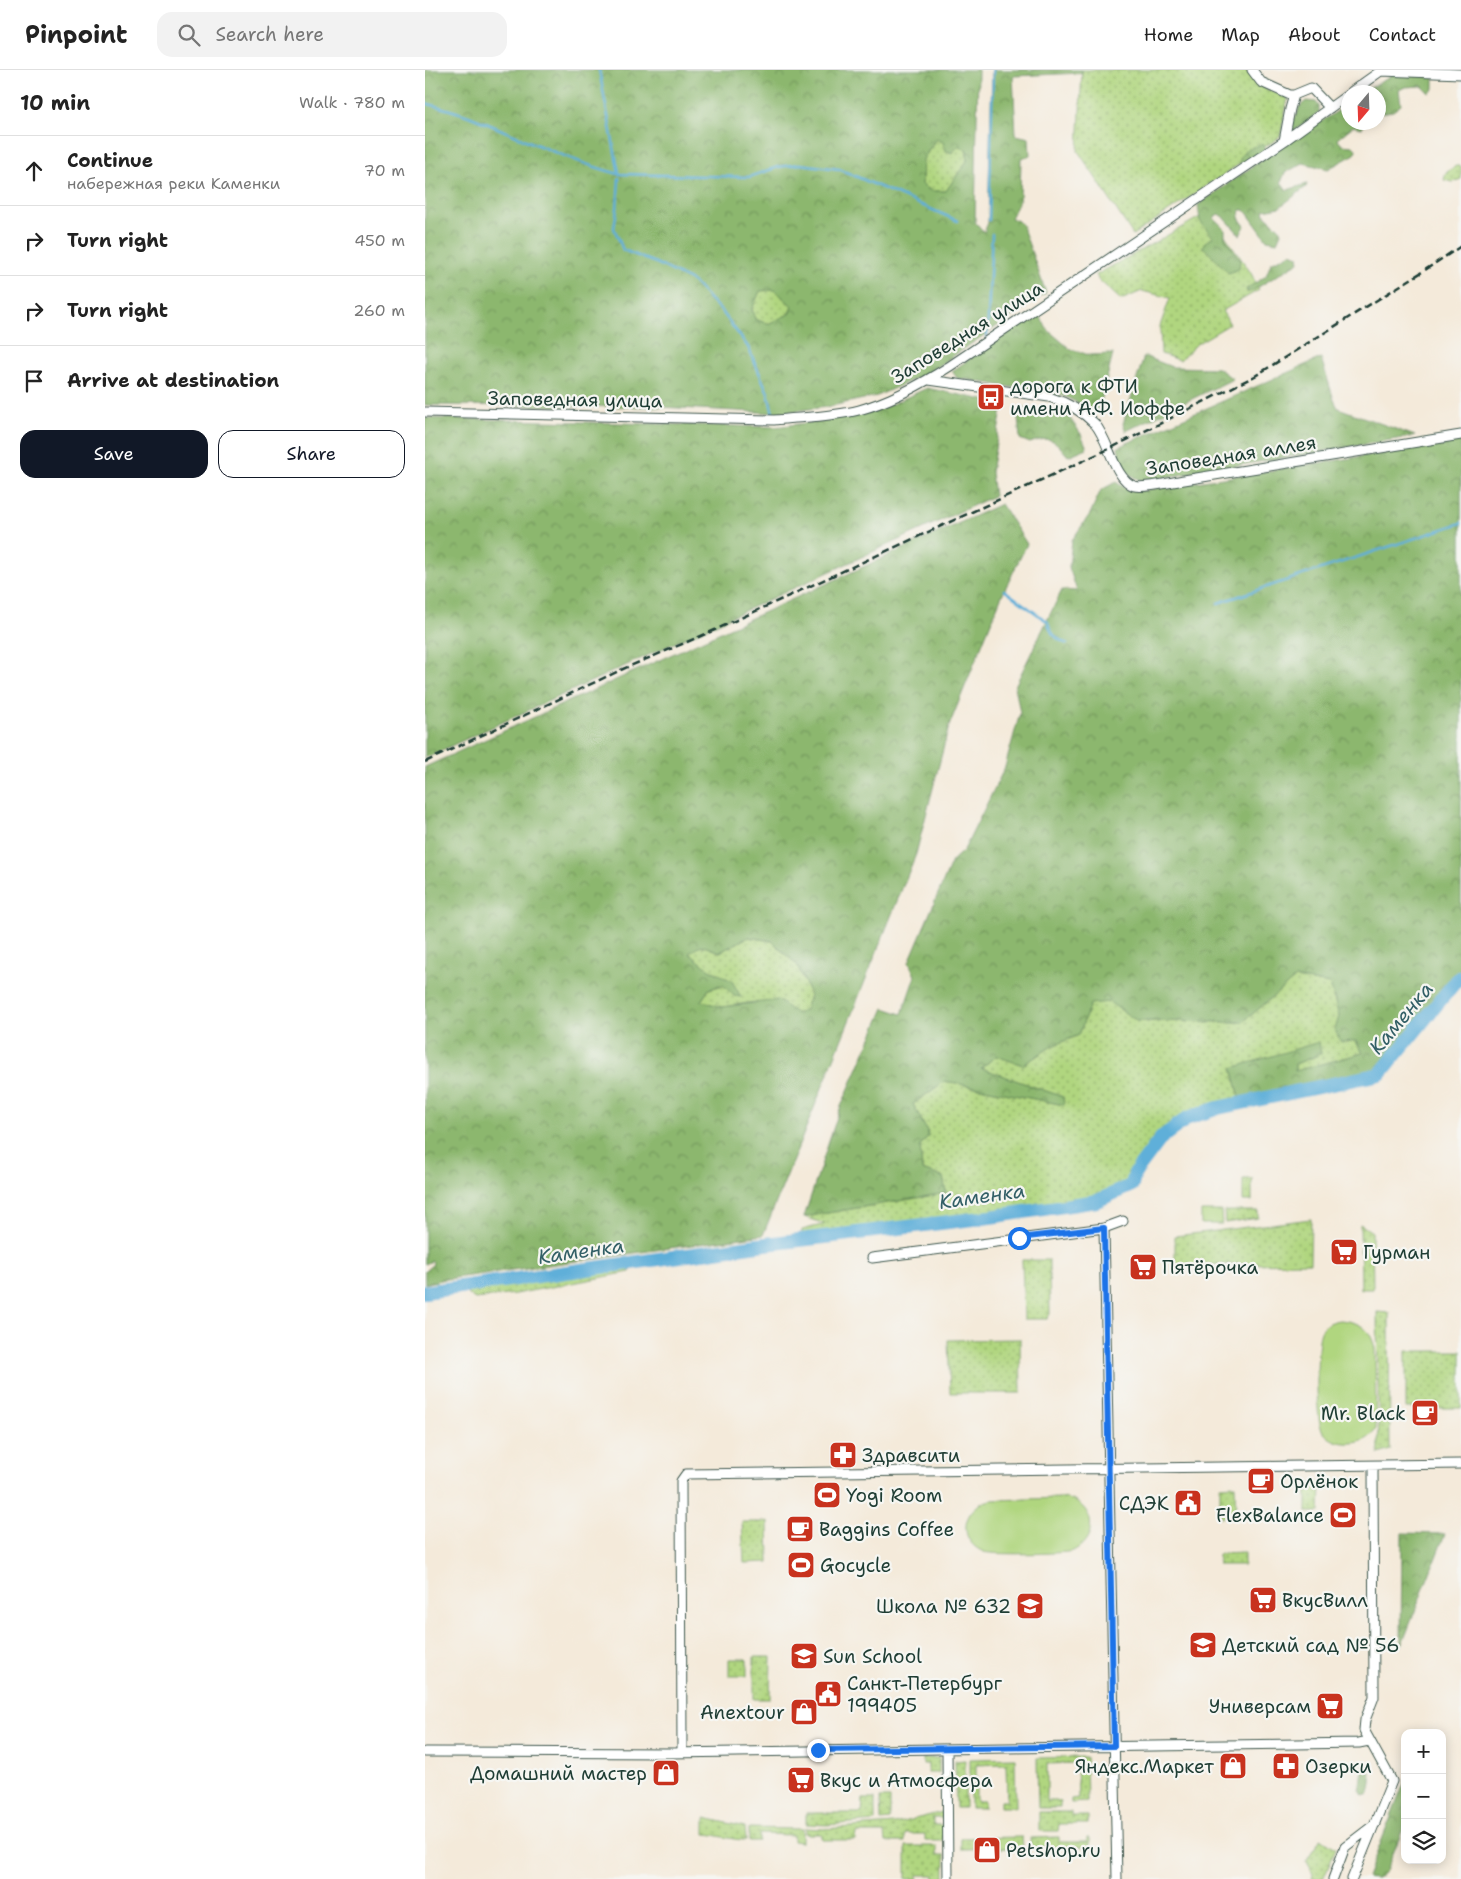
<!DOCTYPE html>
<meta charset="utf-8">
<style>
body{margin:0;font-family:"Shantell Sans",sans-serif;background:#f2f2f2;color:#222}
.controls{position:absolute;right:15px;bottom:15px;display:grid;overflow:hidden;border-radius:10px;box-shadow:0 2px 12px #0003}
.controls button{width:45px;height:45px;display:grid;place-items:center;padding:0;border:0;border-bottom:1px solid #e0e0e0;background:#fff;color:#222;font:25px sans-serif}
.compass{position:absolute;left:916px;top:15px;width:45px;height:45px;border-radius:50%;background:#fff;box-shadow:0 2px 12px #0003;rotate:199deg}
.stop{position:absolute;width:15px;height:15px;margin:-11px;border:4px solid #1a73e8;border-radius:50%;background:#fff}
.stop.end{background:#1a73e8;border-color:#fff;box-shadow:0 1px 5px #0008}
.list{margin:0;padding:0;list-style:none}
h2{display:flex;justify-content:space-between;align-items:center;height:65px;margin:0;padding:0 20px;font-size:21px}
h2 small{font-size:16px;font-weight:400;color:#767676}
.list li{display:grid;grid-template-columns:32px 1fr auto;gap:15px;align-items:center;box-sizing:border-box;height:70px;padding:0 20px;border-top:1px solid #e0e0e0}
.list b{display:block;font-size:19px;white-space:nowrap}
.list p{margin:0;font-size:16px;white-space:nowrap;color:#767676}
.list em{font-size:16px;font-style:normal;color:#767676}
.actions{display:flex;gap:10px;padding:15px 20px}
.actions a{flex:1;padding:11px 0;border:1px solid #111827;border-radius:15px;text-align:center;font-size:18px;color:#111827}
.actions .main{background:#111827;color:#fff}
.icon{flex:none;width:28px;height:28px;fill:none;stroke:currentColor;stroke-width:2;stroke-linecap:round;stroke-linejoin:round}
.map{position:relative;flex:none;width:1036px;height:1809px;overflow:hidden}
header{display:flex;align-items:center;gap:30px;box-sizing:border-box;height:70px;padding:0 25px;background:#fff;border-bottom:1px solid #e0e0e0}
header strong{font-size:24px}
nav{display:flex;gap:28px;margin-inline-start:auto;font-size:18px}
.search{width:350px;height:45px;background:#f2f2f2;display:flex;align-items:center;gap:12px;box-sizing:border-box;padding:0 18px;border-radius:15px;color:#767676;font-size:19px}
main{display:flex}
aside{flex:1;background:#fff}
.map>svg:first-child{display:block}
</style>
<header>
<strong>Pinpoint</strong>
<div class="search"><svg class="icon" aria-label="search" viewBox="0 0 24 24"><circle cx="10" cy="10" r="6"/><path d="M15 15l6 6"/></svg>Search here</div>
<nav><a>Home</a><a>Map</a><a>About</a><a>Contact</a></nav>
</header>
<main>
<aside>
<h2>10 min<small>Walk · 780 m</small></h2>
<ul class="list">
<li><svg class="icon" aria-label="ahead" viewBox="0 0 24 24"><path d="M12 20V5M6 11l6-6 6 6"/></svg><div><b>Continue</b><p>набережная реки Каменки</p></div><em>70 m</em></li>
<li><svg class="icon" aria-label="right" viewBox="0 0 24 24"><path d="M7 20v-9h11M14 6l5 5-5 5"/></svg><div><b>Turn right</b></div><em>450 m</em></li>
<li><svg class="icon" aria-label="right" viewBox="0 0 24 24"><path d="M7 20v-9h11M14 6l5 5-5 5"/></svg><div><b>Turn right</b></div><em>260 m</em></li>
<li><svg class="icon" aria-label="arrive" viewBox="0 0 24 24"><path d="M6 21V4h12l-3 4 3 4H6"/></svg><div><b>Arrive at destination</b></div></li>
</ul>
<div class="actions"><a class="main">Save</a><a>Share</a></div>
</aside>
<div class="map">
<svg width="1036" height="1809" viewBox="0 0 1036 1809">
<defs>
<pattern id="green-dots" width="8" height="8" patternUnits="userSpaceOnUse" patternTransform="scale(1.25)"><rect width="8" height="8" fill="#b0d67f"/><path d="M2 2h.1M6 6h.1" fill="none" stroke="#8faf69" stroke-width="1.8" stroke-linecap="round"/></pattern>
<pattern id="forest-crowns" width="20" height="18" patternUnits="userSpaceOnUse" patternTransform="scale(1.25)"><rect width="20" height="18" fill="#8cb76e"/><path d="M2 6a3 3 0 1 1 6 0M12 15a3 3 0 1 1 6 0" fill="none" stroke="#72965b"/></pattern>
</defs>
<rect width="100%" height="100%" fill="#f6f6f2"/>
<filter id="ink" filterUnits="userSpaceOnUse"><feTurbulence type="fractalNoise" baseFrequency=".02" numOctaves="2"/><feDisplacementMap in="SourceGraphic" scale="10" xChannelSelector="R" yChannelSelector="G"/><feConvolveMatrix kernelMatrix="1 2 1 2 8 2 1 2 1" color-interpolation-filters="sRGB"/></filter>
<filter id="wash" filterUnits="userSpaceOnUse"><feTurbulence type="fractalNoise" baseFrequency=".0096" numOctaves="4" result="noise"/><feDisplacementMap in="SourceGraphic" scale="20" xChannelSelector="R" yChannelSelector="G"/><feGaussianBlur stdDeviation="1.12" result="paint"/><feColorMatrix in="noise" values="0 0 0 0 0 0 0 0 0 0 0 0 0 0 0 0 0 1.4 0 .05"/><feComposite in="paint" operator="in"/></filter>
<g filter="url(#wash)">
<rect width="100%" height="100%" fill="#f4eada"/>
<path fill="url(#green-dots)" stroke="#688a5a" d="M657 0H823L834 16 863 28 855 67 708 165 653 81Z
M511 69 534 76 542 80V91L521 121H506L497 114 498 89Z
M1031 96H1036V109L1028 112 1019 110 1021 102Z
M784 142 826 203 834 220 797 241 805 254 773 273 755 290 736 284 735 256 745 228 717 221 696 230 674 210 671 205Z
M350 219 367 236 364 244 343 254 330 249 327 239 335 221Z
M323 867 347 871 373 896 385 925 381 940 372 944 329 932 297 937 276 931 284 919 298 915 309 926 307 911 284 899 263 883 276 875 295 882Z
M870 908 905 914 914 946 938 983 870 1001V994L895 984 807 999 816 1030 759 1044 737 1067 710 1103 707 1115 672 1131 565 1147 376 1170 377 1160 400 1154 379 1147 521 1123 518 1107 497 1100 495 1076 504 1065 488 1034 520 1011 639 1035 638 1027 556 998 571 986 598 995 627 976 654 965 665 934 684 931 712 951 818 952Z
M818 1109H827V1131H818Z
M799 1141H833V1148L800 1153Z
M886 1149 885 1193 750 1195V1166Z
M935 1154 947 1162 948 1219H936Z
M597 1190H624L625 1244 622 1249H599Z
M213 1192 205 1202 90 1224 50 1229 32 1217Z
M952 1242 964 1243 965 1380 954 1384Z
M595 1269 596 1323H525L523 1270Z
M981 1281H1036V1338H981Z
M882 1414H896L895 1442H882Z
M810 1415 811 1446 795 1447V1416Z
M317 1452H343L344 1492 319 1493Z
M819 1483V1495H793V1484Z
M329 1587H346L345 1629H329Z
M304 1589H322V1606H304Z
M661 1687 662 1732 646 1733V1729L653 1728 652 1693 622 1694V1731H635V1738H613L612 1688Z
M498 1688H514V1703H503V1694H498Z
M590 1688 591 1737H575V1731H582L581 1694 551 1695V1731H559V1738H545V1689Z
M540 1690V1738H531L530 1691Z
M455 1728H465V1750L456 1751Z
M438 1729H450V1751L402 1755 381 1754V1743H437Z
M518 1742V1748H508V1755H518V1771H500V1764H480V1772H461L460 1763H431L430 1770H397V1764H380V1758L398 1759 469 1754Z
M614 1742H646V1746H663V1754H634L633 1761H614Z
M280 1748 320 1757 321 1770C306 1770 294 1765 280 1764Z
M324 1758 377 1759V1772L368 1771V1765L334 1764V1771H324Z
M597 1767 598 1778 536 1779V1768Z
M634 1767V1772H662V1768H665V1777H606L605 1768Z
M896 1768 911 1778 898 1809H887L888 1804 881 1792Z
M481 1776H512V1785H520V1809H509V1805H493V1809H481Z"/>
<path fill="url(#forest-crowns)" stroke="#567a51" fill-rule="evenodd" d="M0 0H553L550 152 559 162 563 153 567 0H657V3L588 6 591 65 604 68 605 86 596 88 595 129 586 148 593 151 597 155 621 223 503 303 452 326 402 337 349 343 235 337 0 335ZM511 69 518 72 520 80 527 83 534 76 542 80V91L521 121H506L497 114 498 89ZM350 220 367 236 364 244 343 254 330 249 327 239 335 221Z
M1018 1 1009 9V19L1004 23 997 16 980 17 974 20 976 35 968 41 954 43V22H938L965 7 967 2Z
M881 31 891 32 894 36V42L864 65 858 59 872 45 874 37Z
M919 37 923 39 924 52 939 53 940 55 937 58 928 56 912 69 917 75 928 76 931 79 930 84 903 99 878 93 860 103 856 112 862 120 882 114 881 117 855 137 839 140 840 145 854 158 856 163 852 172 842 170 820 140H815L814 148 820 156 815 165 798 146 793 144 789 148 800 159V168L815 190 814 199 804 203 778 177 780 172 788 167 775 151 773 135 838 89Z
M836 74 839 76 840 80 820 94 815 93V87L820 80Z
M866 183 873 186 874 192 827 221 822 222 821 219 841 206 846 193Z
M613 242 622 259 645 279 664 285 688 284 673 343 639 326 532 308 527 301Z
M719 286 747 297 793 298 808 309 701 361 698 354Z
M896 288 909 330 913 338 990 366 718 411C699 405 697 395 693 377Z
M502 318 578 334 566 402 569 426 0 688V348L350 357 404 350 456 339Z
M592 337 644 347 656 364 662 378 643 386C629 370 627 365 605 373L595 369Z
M1036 371V901L1029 907 957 1001 816 1030 807 998 894 972 896 984 870 994V1001L938 983 931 971 916 972 910 960 914 946 905 914 870 908 818 952 712 951 684 932 665 934 654 965 627 976 598 995 571 986 556 998 638 1027 639 1035 520 1011 488 1034 504 1065 495 1076 497 1100 518 1107 521 1123 379 1147 414 1041 459 938 477 944 490 906 484 892 527 791 539 780 580 697 595 643 590 616 637 520 652 521 644 497 647 470 665 444 676 420 691 412 701 419 714 421Z
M576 434 602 474 577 525 524 656 491 784 338 1165 15 1210 0 1214V1201L8 1194 7 1191 0 1194V697ZM323 867 347 871 373 896 385 925 380 940 372 944 353 930 297 937 276 931 284 919 298 915 309 926 316 927 307 911 284 899 264 883 276 875 295 882Z
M977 1463 1020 1464 976 1577Z
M939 1694C948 1704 947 1711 944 1723L938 1725 935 1719Z
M980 1711V1754L961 1801 952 1809 942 1808Z"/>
<path fill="#b0d67f" stroke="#688a5a" d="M776 1141H796L797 1154H776Z
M915 1250C935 1252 945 1258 950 1278L951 1359C946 1368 937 1373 926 1373 915 1374 903 1370 897 1360 890 1348 891 1273 896 1261 900 1253 907 1251 915 1250Z
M636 1428C668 1430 677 1466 648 1481 639 1484 566 1485 559 1482 531 1471 537 1436 566 1430Z"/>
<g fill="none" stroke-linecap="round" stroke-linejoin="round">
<path stroke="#5eafd9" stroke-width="2.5" d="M174 0 194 103
M0 33C17 38 35 42 51 49 98 68 144 91 194 104L324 107 353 97 375 94 414 99 533 151
M194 108 192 139 189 158 198 180 231 193 267 211 298 243 323 277 343 323 349 348
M564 150 568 0
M562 268 567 164
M579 520 623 552C625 564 632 569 642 574
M793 533 1036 453"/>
<path stroke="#5eafd9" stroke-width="14" d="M0 1222 333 1175 565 1147 672 1131 707 1115 710 1103 737 1067 763 1048 793 1038 955 1004 1031 911 1036 907"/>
</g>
</g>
<g filter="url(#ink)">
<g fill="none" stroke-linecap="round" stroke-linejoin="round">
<defs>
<path id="minor" d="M827 0 836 12 865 25H869L886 18 905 38
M956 1 1036 4
M926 22 957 0
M859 71 865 39 869 25
M504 310 624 327C641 332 657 341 670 354 684 370 689 409 709 416 720 419 747 412 759 410L1036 365
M0 342 349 350C378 347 407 347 434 340 467 331 497 314 525 296L859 71 924 24
M679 1158 692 1809
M447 1188 679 1158 698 1151
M522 1679 523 1809
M0 1682 245 1683 934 1673 944 1671
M257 1682 256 1411 261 1404 1036 1394
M908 1809 920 1777 950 1754
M927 1809 967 1711 939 1660 940 1650 949 1627 948 1396"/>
</defs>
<use href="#minor" stroke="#3f574d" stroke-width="11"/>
<use href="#minor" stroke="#fff" stroke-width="9"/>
<path stroke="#1f3d34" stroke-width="2.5" stroke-dasharray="8 4" stroke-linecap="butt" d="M0 692 198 599 283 563 684 379 830 306 997 202 1036 176"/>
</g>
</g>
<g fill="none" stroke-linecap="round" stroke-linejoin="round" filter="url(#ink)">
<path stroke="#1a73e8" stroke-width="6" d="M393 1680 689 1676 679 1158 594 1168"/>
</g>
<defs>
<symbol id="bus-square" viewBox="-11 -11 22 22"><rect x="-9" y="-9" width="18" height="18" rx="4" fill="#c8321e" stroke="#f6f6f2"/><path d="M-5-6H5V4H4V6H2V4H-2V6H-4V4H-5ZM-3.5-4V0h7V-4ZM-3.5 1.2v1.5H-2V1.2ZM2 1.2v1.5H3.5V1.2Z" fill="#fff"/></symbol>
<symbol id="supermarket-square" viewBox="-11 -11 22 22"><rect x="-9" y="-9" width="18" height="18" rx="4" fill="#c8321e" stroke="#f6f6f2"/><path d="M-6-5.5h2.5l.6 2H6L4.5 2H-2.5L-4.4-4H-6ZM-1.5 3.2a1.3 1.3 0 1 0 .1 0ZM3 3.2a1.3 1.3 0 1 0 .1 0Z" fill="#fff"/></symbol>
<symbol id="cafe-square" viewBox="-11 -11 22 22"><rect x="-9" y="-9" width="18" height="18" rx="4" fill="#c8321e" stroke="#f6f6f2"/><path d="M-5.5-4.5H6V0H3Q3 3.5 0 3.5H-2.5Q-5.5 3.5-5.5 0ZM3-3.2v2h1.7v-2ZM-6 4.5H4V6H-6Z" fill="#fff"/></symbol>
<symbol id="pharmacy-square" viewBox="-11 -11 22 22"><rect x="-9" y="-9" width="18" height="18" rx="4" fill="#c8321e" stroke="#f6f6f2"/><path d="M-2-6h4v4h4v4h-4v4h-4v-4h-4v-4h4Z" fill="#fff"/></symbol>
<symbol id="stadium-square" viewBox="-11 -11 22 22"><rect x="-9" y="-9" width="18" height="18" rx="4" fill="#c8321e" stroke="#f6f6f2"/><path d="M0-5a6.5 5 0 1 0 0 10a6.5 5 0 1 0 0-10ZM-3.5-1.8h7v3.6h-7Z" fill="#fff"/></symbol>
<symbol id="civic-square" viewBox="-11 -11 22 22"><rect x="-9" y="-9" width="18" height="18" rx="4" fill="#c8321e" stroke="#f6f6f2"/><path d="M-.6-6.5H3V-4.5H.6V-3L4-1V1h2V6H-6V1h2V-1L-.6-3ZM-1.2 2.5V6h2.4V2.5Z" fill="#fff"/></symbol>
<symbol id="school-square" viewBox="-11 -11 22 22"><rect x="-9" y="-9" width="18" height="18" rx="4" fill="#c8321e" stroke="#f6f6f2"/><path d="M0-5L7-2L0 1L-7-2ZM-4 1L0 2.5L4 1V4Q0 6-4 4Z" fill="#fff"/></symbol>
<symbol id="shop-square" viewBox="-11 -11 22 22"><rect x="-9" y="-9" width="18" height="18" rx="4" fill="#c8321e" stroke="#f6f6f2"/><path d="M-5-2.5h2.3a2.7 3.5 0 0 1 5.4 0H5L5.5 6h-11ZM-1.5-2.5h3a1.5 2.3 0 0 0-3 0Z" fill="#fff"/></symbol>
</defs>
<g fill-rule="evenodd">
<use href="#bus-square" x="550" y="311" width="32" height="32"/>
<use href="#supermarket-square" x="903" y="1166" width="32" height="32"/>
<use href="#supermarket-square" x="702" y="1181" width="32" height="32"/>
<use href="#cafe-square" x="984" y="1327" width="32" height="32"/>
<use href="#pharmacy-square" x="402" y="1369" width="32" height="32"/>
<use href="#cafe-square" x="820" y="1395" width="32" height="32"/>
<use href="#stadium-square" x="386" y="1409" width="32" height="32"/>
<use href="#civic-square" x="747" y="1417" width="32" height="32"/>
<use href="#stadium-square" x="902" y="1429" width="32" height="32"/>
<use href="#cafe-square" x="359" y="1443" width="32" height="32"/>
<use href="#stadium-square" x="360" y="1479" width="32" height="32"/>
<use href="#supermarket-square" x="822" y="1514" width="32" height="32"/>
<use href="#school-square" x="589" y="1520" width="32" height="32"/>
<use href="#school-square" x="762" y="1559" width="32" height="32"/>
<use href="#school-square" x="363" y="1570" width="32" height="32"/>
<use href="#civic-square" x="387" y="1608" width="32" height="32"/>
<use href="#supermarket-square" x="889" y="1620" width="32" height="32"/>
<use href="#shop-square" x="363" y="1626" width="32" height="32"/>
<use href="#shop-square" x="792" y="1680" width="32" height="32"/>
<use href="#pharmacy-square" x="845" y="1680" width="32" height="32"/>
<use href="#shop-square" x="225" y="1687" width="32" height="32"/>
<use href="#supermarket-square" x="360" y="1694" width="32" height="32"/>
<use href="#shop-square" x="546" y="1764" width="32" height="32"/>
</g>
<g text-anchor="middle" stroke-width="4.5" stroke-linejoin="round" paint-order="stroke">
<g font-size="19" fill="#1f3d34" stroke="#f6f6f2">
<text transform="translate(542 262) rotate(-32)" y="7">Заповедная улица</text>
<text transform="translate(150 329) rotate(1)" y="7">Заповедная улица</text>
<text transform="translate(806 385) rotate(-9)" y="7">Заповедная аллея</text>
</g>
<g font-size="19" fill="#1f3d34" stroke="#f6f6f2" text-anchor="start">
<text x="585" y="323">дорога к ФТИ<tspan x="585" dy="22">имени А.Ф. Иоффе</tspan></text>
<text x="938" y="1189">Гурман</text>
<text x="737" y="1204">Пятёрочка</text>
<text x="981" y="1350" text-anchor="end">Mr. Black</text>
<text x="437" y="1392">Здравсити</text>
<text x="855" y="1418">Орлёнок</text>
<text x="421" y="1432">Yogi Room</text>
<text x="744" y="1440" text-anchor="end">СДЭК</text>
<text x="899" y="1452" text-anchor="end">FlexBalance</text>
<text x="394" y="1466">Baggins Coffee</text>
<text x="395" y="1502">Gocycle</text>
<text x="857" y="1537">ВкусВилл</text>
<text x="586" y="1543" text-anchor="end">Школа № 632</text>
<text x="797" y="1582">Детский сад № 56</text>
<text x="398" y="1593">Sun School</text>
<text x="422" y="1620">Санкт-Петербург<tspan x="422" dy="22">199405</tspan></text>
<text x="886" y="1643" text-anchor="end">Универсам</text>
<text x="360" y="1649" text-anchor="end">Anextour</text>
<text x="789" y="1703" text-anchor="end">Яндекс.Маркет</text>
<text x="880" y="1703">Озерки</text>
<text x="222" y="1710" text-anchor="end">Домашний мастер</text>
<text x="395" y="1717">Вкус и Атмосфера</text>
<text x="581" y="1787">Petshop.ru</text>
</g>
<g font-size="20" font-style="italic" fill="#325f66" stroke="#f6f6f2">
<text transform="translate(976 948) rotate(-50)" y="7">Каменка</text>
<text transform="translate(557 1126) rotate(-8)" y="7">Каменка</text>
<text transform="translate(156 1181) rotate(-8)" y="7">Каменка</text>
</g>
</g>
</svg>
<div class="controls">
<button>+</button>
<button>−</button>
<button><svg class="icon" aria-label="layers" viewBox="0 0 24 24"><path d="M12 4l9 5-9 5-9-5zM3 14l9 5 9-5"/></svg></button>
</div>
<svg class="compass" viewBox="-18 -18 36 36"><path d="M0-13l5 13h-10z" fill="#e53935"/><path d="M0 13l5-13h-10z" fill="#767676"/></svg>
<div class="stop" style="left:594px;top:1168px"></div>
<div class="stop end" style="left:393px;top:1680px"></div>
</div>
</main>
